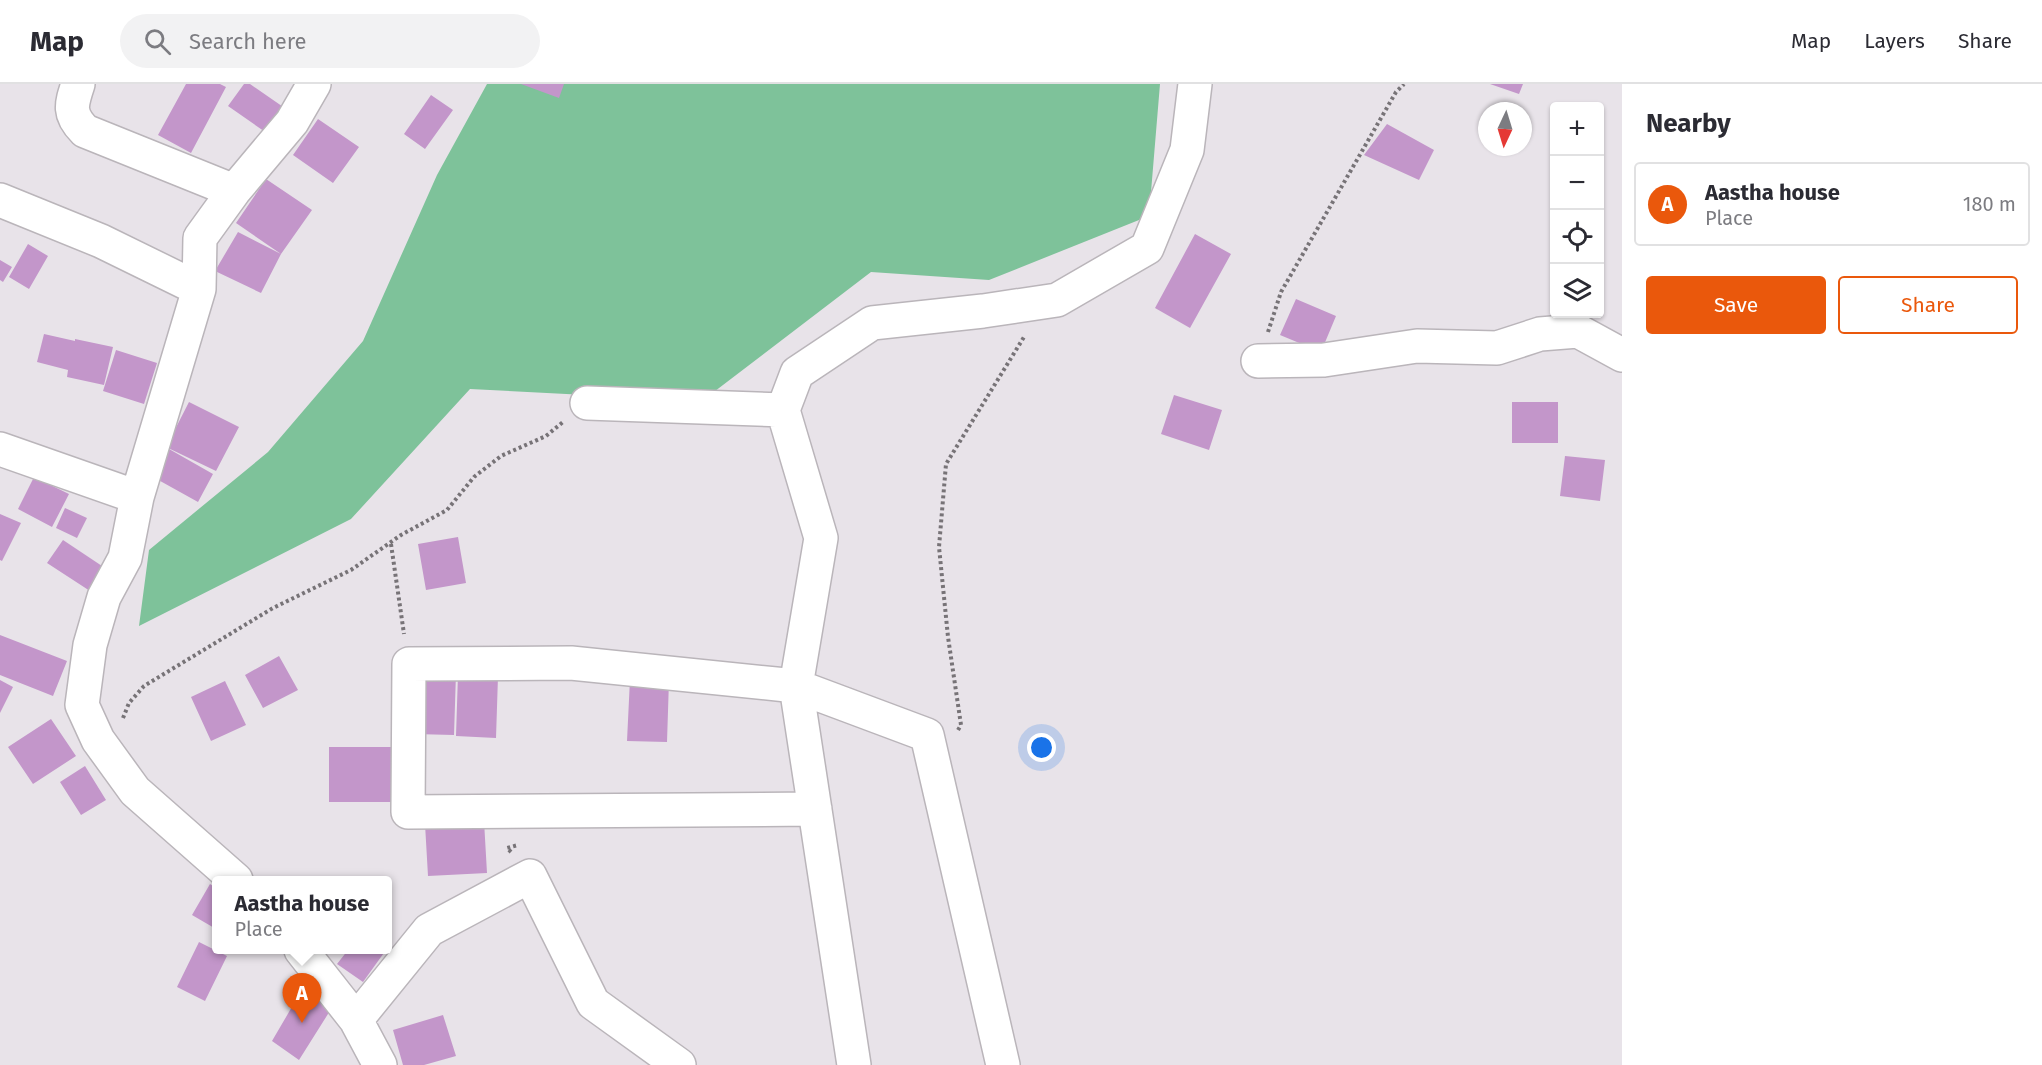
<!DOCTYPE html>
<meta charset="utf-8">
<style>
body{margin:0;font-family:"Fira Sans",sans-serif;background:#f2f2f3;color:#2b2b33}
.controls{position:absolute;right:18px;top:18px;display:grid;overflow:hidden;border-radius:6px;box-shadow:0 2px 4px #0004}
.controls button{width:54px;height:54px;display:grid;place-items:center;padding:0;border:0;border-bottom:2px solid #e1e1e2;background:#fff;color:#2b2b33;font:30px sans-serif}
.compass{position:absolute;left:1478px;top:18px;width:54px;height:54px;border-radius:50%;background:#fff;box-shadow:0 2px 4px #0004;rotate:184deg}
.you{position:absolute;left:1042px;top:664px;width:21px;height:21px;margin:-15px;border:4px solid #fff;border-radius:50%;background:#1a73e8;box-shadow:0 0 0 9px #1a73e833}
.badge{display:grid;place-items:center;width:39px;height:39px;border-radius:50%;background:#ea580c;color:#fff;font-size:20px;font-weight:700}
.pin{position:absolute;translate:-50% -50px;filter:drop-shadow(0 2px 3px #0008)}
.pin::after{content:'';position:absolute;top:32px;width:21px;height:18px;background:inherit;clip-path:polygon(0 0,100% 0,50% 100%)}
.popup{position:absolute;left:212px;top:792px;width:180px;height:78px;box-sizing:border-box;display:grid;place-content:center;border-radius:6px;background:#fff;filter:drop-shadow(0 2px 4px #0005);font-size:20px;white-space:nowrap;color:#7c7c81}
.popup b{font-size:22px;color:#2b2b33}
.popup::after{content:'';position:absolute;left:50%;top:100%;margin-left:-12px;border:12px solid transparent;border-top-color:#fff}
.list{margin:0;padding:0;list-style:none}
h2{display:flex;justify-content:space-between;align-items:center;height:78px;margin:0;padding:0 24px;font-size:26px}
h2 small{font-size:20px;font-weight:400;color:#7c7c81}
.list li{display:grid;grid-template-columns:39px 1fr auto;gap:18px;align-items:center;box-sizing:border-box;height:84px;margin:0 12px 12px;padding:0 12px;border:2px solid #e1e1e2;border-radius:6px}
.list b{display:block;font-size:22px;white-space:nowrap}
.list p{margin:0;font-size:20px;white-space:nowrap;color:#7c7c81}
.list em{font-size:20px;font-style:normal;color:#7c7c81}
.actions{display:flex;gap:12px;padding:18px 24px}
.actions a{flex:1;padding:14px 0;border:2px solid #ea580c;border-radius:6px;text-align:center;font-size:21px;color:#ea580c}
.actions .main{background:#ea580c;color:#fff}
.icon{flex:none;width:33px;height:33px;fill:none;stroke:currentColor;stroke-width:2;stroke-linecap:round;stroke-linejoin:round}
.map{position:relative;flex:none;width:1622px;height:981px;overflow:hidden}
header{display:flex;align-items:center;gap:36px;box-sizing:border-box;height:84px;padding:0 30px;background:#fff;border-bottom:2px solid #e1e1e2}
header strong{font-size:28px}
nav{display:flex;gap:33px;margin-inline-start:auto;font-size:21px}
.search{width:420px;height:54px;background:#f2f2f3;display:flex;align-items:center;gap:15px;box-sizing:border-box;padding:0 21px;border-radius:33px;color:#7c7c81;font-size:22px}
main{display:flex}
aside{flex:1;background:#fff}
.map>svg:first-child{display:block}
</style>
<header>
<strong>Map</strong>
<div class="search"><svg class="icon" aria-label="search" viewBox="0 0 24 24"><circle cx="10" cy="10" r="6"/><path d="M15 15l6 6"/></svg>Search here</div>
<nav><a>Map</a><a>Layers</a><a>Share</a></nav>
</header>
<main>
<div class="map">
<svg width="1622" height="981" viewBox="0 0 1622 981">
<rect width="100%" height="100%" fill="#e8e3e9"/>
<path fill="#7ec29a" d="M487 0H1160L1149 132 989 196 871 188 702 317 470 305 351 435 139 542 149 466 268 368 363 257 437 91Z"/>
<path fill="#c396ca" d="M186 0H220L226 3 191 69 158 51Z
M244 0H250L289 27 271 52 228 22Z
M521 0H564L559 14Z
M1490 0H1523L1519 10Z
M431 11 453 26 425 65 404 50Z
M318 35 359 63 333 99 293 71Z
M1387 40 1434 66 1419 96 1364 71Z
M266 95 312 126 281 170 236 139Z
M238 148 281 170 261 209 215 187Z
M1195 150 1231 170 1190 244 1155 224Z
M28 160 48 172 29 205 9 193Z
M0 176 12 183 3 198 0 196Z
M1296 215 1336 232 1321 268 1280 251Z
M44 250 75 257V255L113 263 104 301 67 293 68 286 37 278Z
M116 266 157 279 144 320 103 307Z
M1174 311 1222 326 1209 366 1161 350Z
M189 318 239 343 216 387 166 363Z
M1512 318H1558V359H1512Z
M169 365 213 390 198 418 153 393Z
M1565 372 1605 376 1600 417 1560 412Z
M34 393 69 410 52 443 18 425Z
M65 424 87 434 77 454 56 444Z
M0 430 21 439 2 477 0 476Z
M458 453 466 499 426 506 418 460Z
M63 456 105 484 90 507 47 479Z
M0 551 67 577 53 612 0 591Z
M279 572 298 606 263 624 245 591Z
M416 588 456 589 454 651 414 650Z
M458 590 498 592 496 654 456 652Z
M630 595 669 596 667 658 627 657Z
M0 596 13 603 0 629Z
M225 597 246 641 211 657 191 613Z
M51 635 76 672 33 700 8 663Z
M329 663H391L392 718H329Z
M85 682 106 716 81 731 60 698Z
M484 737 487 789 428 792 425 740Z
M210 800 216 804V845L192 831Z
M199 858 227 872 205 917 177 903Z
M348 866H386L363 898 337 880Z
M310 892 333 922 299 976 272 957Z
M443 931 456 972 424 981H403L393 946Z"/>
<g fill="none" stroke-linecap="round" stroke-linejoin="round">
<defs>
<path id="minor" d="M78 0C71 21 68 30 85 47L234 107
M0 116 101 157 199 205
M1258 277 1324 276 1417 262 1497 264 1540 250 1578 247 1622 271
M587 319 783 326
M0 365 137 413
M815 725 408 728 409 580 571 579 796 602 927 651 1003 981
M236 796 135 707 98 656 82 621 90 561 104 513 125 474 137 413 199 205 200 154 234 107 292 38 314 0
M301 866 356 936 380 981
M356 936 429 846 530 792 593 919 679 981
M854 981 796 602 821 454 783 326 797 289 872 239 983 227 1057 216 1147 164 1187 66 1195 0"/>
</defs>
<use href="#minor" stroke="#bab5ba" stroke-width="36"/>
<path stroke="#777377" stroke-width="4" stroke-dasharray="3 3" stroke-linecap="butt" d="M1268 248 1281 208 1396 8 1404 0
M391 460 404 550
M123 634 129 619 144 602 273 524 351 486 401 451 447 426 474 393 501 372 546 352 563 338
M958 646 961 641 948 553 939 463 946 380 1024 253
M511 768 507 764 518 761"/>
<use href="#minor" stroke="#fff" stroke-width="33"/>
</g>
</svg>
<div class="controls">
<button>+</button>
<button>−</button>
<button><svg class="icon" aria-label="locate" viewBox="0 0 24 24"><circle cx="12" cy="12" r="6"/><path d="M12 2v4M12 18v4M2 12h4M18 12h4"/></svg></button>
<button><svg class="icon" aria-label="layers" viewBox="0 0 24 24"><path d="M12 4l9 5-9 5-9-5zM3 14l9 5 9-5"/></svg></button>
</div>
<svg class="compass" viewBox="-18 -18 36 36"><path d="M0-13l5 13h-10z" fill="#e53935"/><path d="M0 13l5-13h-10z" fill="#7c7c81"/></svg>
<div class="you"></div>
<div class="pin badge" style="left:302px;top:939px">A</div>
<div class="popup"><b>Aastha house</b>Place</div>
</div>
<aside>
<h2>Nearby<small></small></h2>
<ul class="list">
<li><span class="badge">A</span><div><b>Aastha house</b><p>Place</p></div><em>180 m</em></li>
</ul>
<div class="actions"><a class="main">Save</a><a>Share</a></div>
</aside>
</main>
